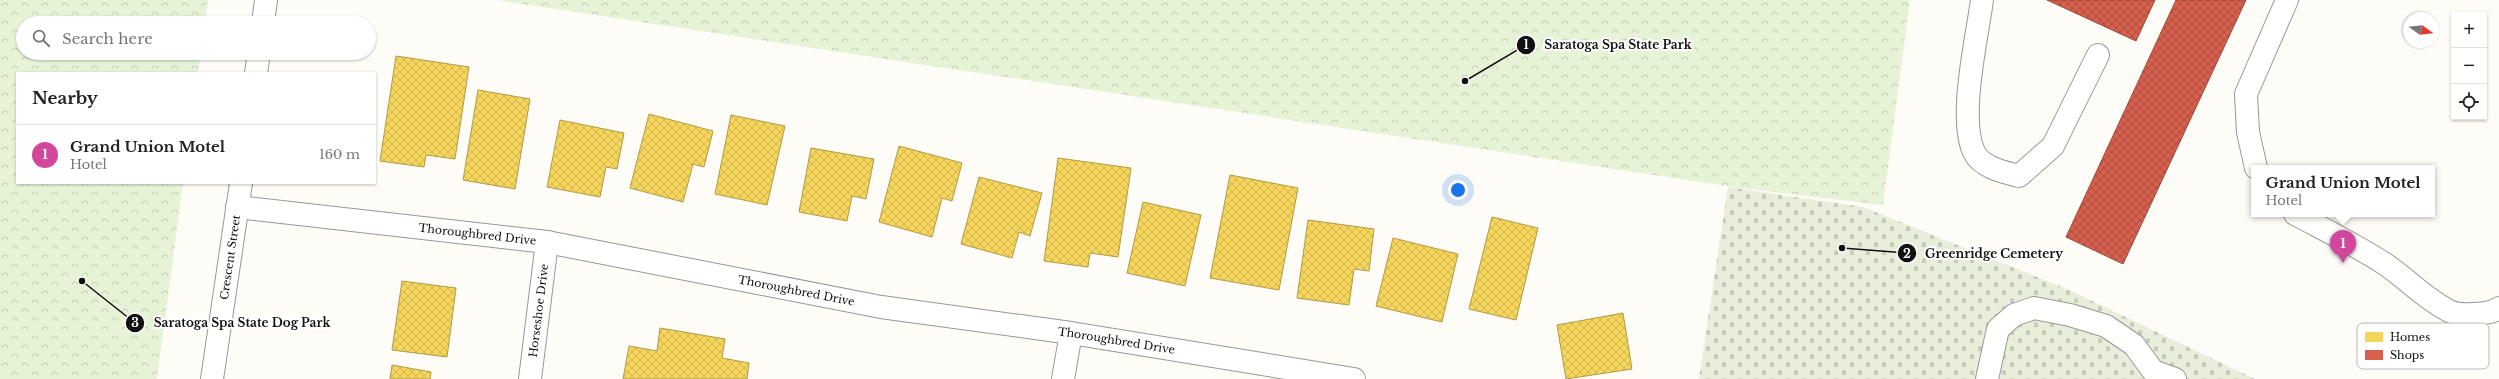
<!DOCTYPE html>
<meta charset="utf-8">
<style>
body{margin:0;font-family:"Libre Baskerville",serif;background:#f2f2f2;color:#222}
.controls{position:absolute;right:12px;top:12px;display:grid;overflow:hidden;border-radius:0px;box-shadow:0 1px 3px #0004}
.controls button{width:36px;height:36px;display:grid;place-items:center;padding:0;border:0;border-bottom:1px solid #e0e0e0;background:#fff;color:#222;font:20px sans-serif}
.compass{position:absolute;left:2403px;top:12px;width:36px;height:36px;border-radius:50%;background:#fff;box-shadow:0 1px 3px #0004;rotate:105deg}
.you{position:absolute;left:1458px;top:190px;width:14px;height:14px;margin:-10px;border:3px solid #fff;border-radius:50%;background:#1a73e8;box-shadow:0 0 0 6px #1a73e833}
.badge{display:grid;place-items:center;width:26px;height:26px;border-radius:50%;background:#646362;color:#fff;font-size:13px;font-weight:700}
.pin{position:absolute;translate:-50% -33px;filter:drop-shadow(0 1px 2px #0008)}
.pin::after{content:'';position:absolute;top:21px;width:14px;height:12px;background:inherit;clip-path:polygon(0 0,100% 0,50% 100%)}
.popup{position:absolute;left:2251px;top:165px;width:184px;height:52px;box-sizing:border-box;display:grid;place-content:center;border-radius:0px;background:#fff;filter:drop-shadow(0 1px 3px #0005);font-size:13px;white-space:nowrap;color:#767676}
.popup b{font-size:15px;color:#222}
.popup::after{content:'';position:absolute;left:50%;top:100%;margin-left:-8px;border:8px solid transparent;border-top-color:#fff}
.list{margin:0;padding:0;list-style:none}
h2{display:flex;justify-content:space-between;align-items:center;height:52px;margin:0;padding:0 16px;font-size:17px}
h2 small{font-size:13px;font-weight:400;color:#767676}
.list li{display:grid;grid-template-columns:26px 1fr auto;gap:12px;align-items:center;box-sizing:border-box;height:60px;padding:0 16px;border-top:1px solid #e0e0e0}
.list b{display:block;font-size:15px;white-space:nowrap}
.list p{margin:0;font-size:13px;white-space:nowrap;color:#767676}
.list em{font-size:13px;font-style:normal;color:#767676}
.icon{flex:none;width:22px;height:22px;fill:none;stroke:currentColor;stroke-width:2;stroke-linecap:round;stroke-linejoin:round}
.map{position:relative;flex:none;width:2499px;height:379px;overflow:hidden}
.search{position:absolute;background:#fff;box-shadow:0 1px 3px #0004;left:16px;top:16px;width:360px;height:44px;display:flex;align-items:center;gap:10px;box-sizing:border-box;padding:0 14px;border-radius:22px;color:#767676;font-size:15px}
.panel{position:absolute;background:#fff;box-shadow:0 1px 3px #0004;left:16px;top:72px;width:360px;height:112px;border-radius:0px}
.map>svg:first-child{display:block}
</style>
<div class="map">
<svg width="2499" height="379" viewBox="0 0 2499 379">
<defs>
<pattern id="cemetery-stones" width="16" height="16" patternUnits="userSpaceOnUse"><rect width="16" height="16" fill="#e9eedb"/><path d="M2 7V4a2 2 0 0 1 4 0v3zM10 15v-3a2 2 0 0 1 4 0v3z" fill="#c7cbbb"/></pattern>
<pattern id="park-crowns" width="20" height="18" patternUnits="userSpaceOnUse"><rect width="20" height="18" fill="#e7f3d7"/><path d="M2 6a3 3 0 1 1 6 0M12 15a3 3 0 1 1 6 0" fill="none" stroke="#c5cfb8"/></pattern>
<pattern id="homes-cross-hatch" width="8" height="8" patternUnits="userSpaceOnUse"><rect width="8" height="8" fill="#f6d55c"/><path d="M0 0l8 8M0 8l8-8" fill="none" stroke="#d2b64f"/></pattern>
<pattern id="shops-cross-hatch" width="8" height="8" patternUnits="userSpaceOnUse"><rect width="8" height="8" fill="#d6604d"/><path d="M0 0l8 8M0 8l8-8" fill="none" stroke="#ac4e3f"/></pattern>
</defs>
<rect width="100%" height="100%" fill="#fdfcf7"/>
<path fill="url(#cemetery-stones)" d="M1728 187 1863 207 2067 289 2255 379H1699Z"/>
<path fill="url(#park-crowns)" d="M0 0H208L205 23H23V53H201L198 73H17V183H183L157 379H0Z
M496 0H1910L1883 205 1733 187Z"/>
<path fill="url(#homes-cross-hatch)" stroke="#b19a46" d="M396 56 469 67 455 159 426 155 424 167 380 161Z
M478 90 530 99 515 189 463 180Z
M649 114 713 131 704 167 693 164 683 202 630 188Z
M731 115 785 126 767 205 715 194Z
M560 120 624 133 617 169 606 167 600 197 547 187Z
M899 146 962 163 952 201 942 198 932 237 879 222Z
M811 148 874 159 866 199 852 196 847 221 799 212Z
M1058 158 1131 168 1118 257 1090 253 1088 267 1044 261Z
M1230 175 1298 188 1279 290 1210 278Z
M979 177 1042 193 1030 236 1019 232 1012 258 961 244Z
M1143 202 1201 215 1185 286 1127 273Z
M1492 217 1538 228 1516 320 1469 309Z
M1308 220 1374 229 1369 271 1354 269 1349 305 1297 298Z
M1393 238 1458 254 1442 322 1376 306Z
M402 281 456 288 447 357 392 350Z
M1623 313 1632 369 1566 379 1557 325Z
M660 328 725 339 722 358 749 363 747 379H623L629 346 657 351Z
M392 365 431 372 430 379H390Z"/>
<path fill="url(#shops-cross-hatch)" stroke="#9b483b" d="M2047 0H2155L2136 41Z
M2176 0H2246L2123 264 2066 237Z"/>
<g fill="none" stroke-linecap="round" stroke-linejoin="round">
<defs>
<g id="minor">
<path d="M1982 0C1977 38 1958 118 1974 152 1982 168 2004 172 2019 176L2053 146 2098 55"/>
<path d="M263 23 266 0"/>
<path d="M256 73 259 53"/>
<path d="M2256 168 2248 132 2246 94 2287 0"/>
<path id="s1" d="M237 207 547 242 881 307 1071 333 1354 379"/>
<path d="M2295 214C2325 230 2356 245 2385 264 2407 279 2425 299 2449 311 2459 316 2490 315 2499 308"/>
<path id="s2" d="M212 379 241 183"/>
<path id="s3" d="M530 379 547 242"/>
<path d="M1063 379 1071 333"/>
<path d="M1987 379 1998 329 2014 315 2034 308 2070 315 2106 326 2134 345 2153 371 2175 379"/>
</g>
</defs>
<use href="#minor" stroke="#979795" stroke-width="24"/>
<use href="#minor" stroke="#fffffe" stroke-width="22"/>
</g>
<g text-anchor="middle" stroke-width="4" stroke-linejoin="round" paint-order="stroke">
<g font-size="11" fill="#111" stroke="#fff">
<text dy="4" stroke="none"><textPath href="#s1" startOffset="242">Thoroughbred Drive</textPath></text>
<text dy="4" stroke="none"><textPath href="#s2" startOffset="123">Crescent Street</textPath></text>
<text dy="4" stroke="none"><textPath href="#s1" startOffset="566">Thoroughbred Drive</textPath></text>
<text dy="4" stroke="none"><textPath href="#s3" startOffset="69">Horseshoe Drive</textPath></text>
<text dy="4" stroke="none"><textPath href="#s1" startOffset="890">Thoroughbred Drive</textPath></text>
</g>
</g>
<rect x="2357" y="323" width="132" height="46" rx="6" fill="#fff" stroke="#b8b8b8" stroke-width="1"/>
<rect x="2365" y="332" width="18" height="10" fill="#f6d55c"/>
<rect x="2365" y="350" width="18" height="10" fill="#d6604d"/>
<g font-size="11" fill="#111">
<text x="2390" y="341">Homes</text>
<text x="2390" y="359">Shops</text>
</g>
<path fill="none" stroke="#111" stroke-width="1.5" d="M1465 81L1526 45M1842 248L1907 253M82 281L135 323"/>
<g fill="#111" stroke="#fff" stroke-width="1.5">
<circle cx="1465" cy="81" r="4"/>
<circle cx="1842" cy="248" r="4"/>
<circle cx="82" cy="281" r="4"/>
<circle cx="1526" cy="45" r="10"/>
<circle cx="1907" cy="253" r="10"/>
<circle cx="135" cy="323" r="10"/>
</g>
<g font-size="12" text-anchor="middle" font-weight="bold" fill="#fff">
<text x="1526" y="49">1</text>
<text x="1907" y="258">2</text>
<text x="135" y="327">3</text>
</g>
<g font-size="12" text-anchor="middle" font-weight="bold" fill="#111" stroke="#fff" stroke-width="4" stroke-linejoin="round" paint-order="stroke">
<text x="1618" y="49">Saratoga Spa State Park</text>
<text x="1994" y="258">Greenridge Cemetery</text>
<text x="242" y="327">Saratoga Spa State Dog Park</text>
</g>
</svg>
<div class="controls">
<button>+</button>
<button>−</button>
<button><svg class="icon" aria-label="locate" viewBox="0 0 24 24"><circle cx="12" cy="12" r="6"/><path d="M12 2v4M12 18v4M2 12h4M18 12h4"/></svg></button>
</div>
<svg class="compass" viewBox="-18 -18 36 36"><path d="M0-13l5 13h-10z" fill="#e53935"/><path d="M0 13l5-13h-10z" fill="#767676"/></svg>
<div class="you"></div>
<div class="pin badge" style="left:2343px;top:263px;background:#d1479c">1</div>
<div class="popup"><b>Grand Union Motel</b>Hotel</div>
<div class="search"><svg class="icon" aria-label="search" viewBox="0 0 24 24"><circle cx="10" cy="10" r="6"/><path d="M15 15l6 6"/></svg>Search here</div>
<section class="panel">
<h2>Nearby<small></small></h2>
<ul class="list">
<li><span class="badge" style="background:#d1479c">1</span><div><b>Grand Union Motel</b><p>Hotel</p></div><em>160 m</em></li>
</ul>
</section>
</div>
